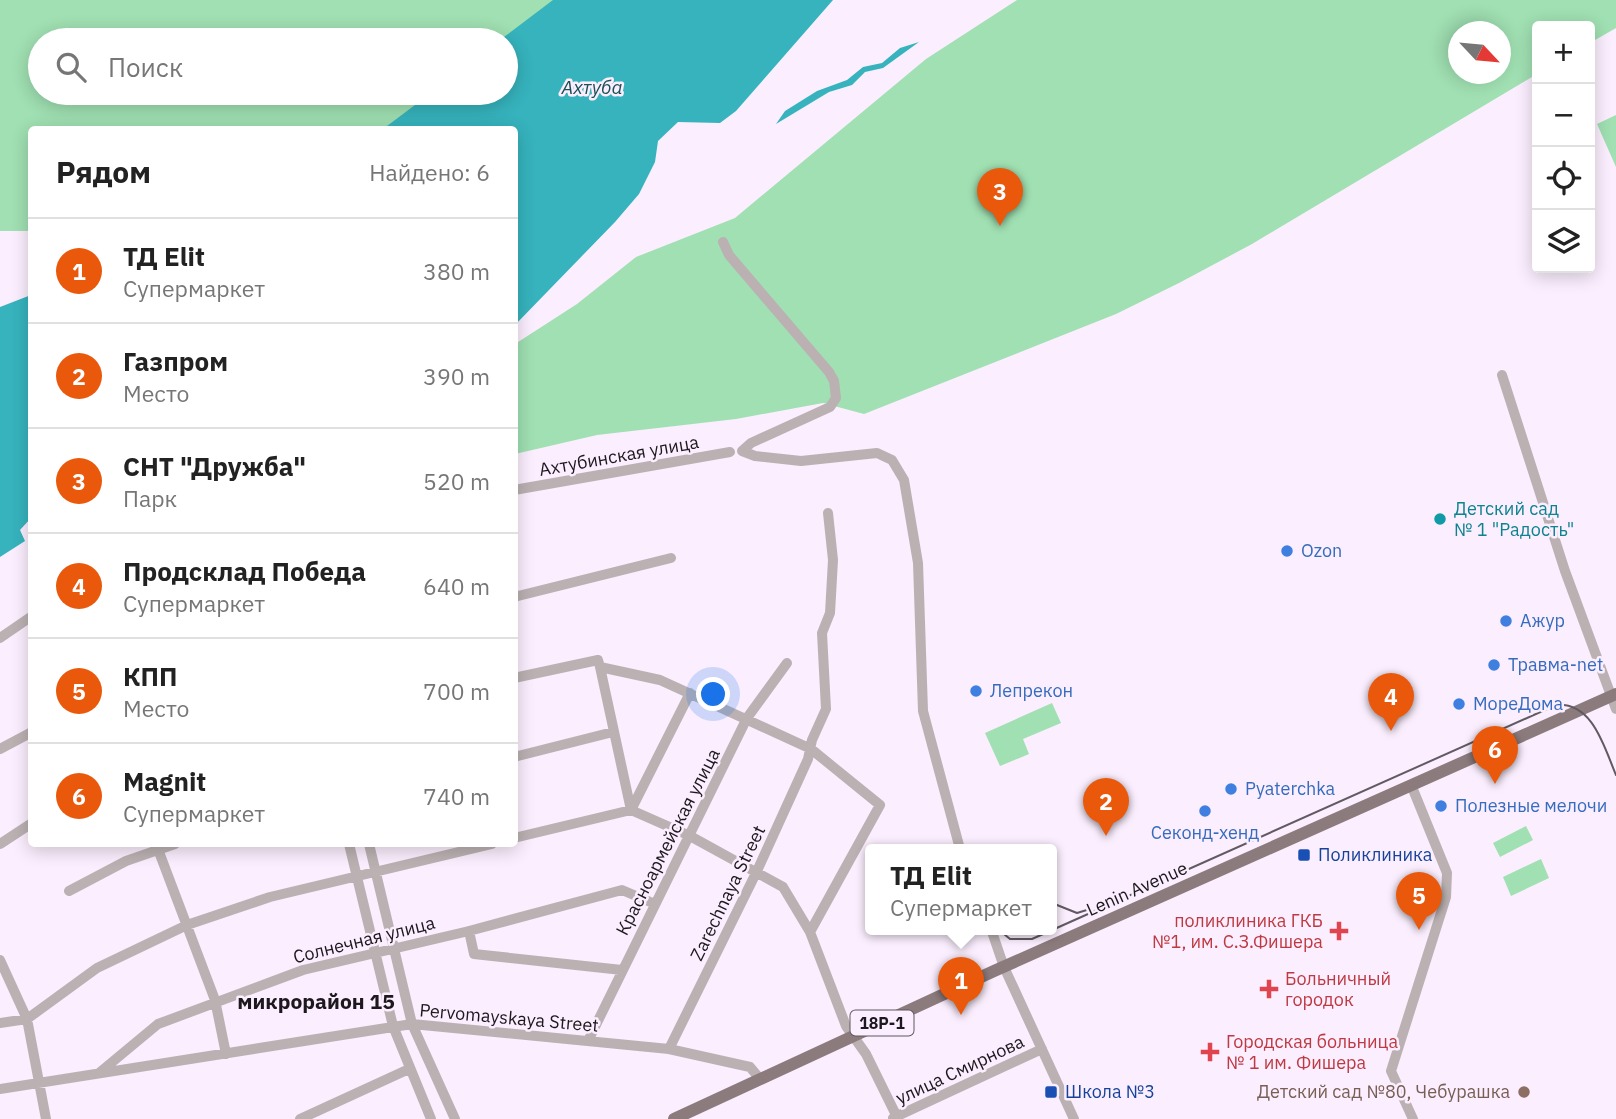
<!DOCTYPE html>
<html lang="ru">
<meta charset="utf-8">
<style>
body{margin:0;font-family:"IBM Plex Sans",sans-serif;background:#f2f2f2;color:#222}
.controls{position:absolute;right:21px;top:21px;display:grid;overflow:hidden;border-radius:7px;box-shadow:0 4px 18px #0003}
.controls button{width:63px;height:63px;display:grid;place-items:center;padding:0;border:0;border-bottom:2px solid #e0e0e0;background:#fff;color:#222;font:35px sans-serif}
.compass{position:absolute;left:1448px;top:21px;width:63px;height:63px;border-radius:50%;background:#fff;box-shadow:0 4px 18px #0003;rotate:116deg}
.you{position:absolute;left:714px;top:695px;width:24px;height:24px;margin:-18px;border:5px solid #fff;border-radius:50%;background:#1a73e8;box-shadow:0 0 0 10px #1a73e833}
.badge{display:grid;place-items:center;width:46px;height:46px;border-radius:50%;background:#ea580c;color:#fff;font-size:23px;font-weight:700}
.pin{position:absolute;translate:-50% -58px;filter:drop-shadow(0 2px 4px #0008)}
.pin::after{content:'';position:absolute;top:37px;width:24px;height:21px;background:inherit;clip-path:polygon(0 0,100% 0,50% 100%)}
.popup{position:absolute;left:865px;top:844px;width:192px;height:91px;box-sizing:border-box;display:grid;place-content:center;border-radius:7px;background:#fff;filter:drop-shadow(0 2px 5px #0005);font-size:23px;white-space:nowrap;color:#767676}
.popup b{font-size:26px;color:#222}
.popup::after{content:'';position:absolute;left:50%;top:100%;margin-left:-14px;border:14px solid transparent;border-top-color:#fff}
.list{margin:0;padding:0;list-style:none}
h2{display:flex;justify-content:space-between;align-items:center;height:91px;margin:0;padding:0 28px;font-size:30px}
h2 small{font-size:23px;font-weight:400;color:#767676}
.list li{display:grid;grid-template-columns:46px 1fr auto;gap:21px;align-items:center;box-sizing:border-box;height:105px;padding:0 28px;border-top:2px solid #e0e0e0}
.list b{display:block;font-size:26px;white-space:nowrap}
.list p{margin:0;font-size:23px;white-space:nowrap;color:#767676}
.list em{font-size:23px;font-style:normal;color:#767676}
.icon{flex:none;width:38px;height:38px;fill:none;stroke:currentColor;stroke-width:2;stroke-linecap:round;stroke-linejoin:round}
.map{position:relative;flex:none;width:1616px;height:1119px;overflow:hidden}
.search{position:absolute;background:#fff;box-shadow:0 4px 18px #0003;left:28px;top:28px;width:490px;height:77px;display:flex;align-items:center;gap:18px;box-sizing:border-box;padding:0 24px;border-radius:38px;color:#767676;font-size:26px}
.panel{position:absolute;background:#fff;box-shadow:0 4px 18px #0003;left:28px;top:126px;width:490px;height:721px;border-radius:7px}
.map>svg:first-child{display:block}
</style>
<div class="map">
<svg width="1616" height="1119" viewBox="0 0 1616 1119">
<rect width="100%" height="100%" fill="#fbeefe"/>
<path fill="#a0e0b2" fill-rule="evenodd" d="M0 0H568L506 40H40V93H447L399 129 32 130 31 231H0Z
M1017 0H1616V28L1590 43V26H1537V74L1252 244 1179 283 1116 314 864 414 823 403 736 419 597 435 515 454V344L577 304 636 257 735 218 926 59ZM1458 32H1500V74H1458Z
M1616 115V167L1597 124Z
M1052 703 1061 723 1023 739 1029 754 1000 766 985 733Z
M1526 826 1533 840 1500 857 1493 843Z
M1541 859 1549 878 1511 896 1503 877Z"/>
<path fill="#36b3bd" d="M553 0H833L736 111 720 123 678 122 658 141 655 162 639 194 615 222 515 325 514 130 383 129 431 93H506V40H500Z
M919 42 883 68 865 72 852 85 829 92 776 124 785 111 817 91 847 80 863 67 882 63 900 48Z
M31 295V518L20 530 25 541 0 557V307Z"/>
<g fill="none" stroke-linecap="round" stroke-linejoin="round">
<path stroke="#bbb1b2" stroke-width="10" d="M723 242 729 255 829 372 834 381 836 398 830 407 751 443 742 451 755 456 801 461 877 453 892 460 904 480 918 563 923 711 960 849
M1502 375 1565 571 1616 709
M514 490 730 452
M514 597 671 558
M0 638 32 616
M600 667 631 810
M514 678 598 660 600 667 660 680 811 749 880 805 810 932
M0 749 32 732
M514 757 613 732
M1412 787 1447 873 1446 897 1391 1071 1413 1119
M631 810 690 693
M514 838 631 810 690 836 783 887 810 932 846 1026 866 1054 898 1119
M0 844 32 823
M156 844 215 1000 226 1054
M349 844 393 1026 431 1119
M369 844 412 1024 455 1119
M69 891 126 861 175 844
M991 929 1004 967 1074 1119
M469 931 474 954 622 970
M0 960 27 1019 46 1119
M0 1023 27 1019 97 968 187 925 270 897 492 844
M588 1041 747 718 787 663
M669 1049 757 871 808 759 812 740 826 709 822 633 830 613 833 560 828 513
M99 1073 158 1024 303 970 469 931 622 890 655 904
M0 1089 412 1024 669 1049 750 1067 760 1079
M893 1118 1042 1049
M300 1119 409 1069"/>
<path stroke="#8c7b7c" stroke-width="12" d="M674 1119 994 971 1616 694"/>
<path stroke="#615a63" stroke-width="2" d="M1052 903 1077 913 1090 909
M998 929 1010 939H1032L1556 705C1593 702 1604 747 1616 775"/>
</g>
<circle fill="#0f9aa8" stroke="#fbeefe" stroke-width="2.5" cx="1440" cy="519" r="7"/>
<g fill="#3f7fe0" stroke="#fbeefe" stroke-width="2.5">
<circle cx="1287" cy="551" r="7"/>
<circle cx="1506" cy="621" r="7"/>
<circle cx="1494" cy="665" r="7"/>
<circle cx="976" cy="691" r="7"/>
<circle cx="1459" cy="704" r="7"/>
<circle cx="1231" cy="789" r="7"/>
<circle cx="1441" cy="806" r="7"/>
<circle cx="1205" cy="811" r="7"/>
</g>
<g fill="#1a4fb4" stroke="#fbeefe" stroke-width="2.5">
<rect x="1297" y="848" width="14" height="14" rx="3.5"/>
<rect x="1044" y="1085" width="14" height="14" rx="3.5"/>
</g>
<g fill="#e0444e" stroke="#fbeefe" stroke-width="2.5">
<path d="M1335.5 920.5h7v7h7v7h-7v7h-7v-7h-7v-7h7z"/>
<path d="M1265.5 978.5h7v7h7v7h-7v7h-7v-7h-7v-7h7z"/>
<path d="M1206.5 1041.5h7v7h7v7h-7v7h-7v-7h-7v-7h7z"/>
</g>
<circle fill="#8d6e63" stroke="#fbeefe" stroke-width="2.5" cx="1524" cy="1092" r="7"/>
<g text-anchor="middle" stroke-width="5" stroke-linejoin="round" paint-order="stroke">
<rect fill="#fbeefe" stroke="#5f5860" stroke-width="2" x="850.5" y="1010.5" width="63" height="25" rx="5"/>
<g font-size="16" font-weight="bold" fill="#1c181d">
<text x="882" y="1029">18Р-1</text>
</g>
<g font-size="18" fill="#1c181d" stroke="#fbeefe">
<text transform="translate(619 456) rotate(-10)" y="6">Ахтубинская улица</text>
<text transform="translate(668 842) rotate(-63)" y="6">Красноармейская улица</text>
<text transform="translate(1137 889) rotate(-24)" y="6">Lenin Avenue</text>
<text transform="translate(728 893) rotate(-64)" y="6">Zarechnaya Street</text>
<text transform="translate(364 940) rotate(-14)" y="6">Солнечная улица</text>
<text transform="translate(509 1018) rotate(5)" y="6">Pervomayskaya Street</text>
<text transform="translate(960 1070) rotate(-25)" y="6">улица Смирнова</text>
</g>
<g font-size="18" fill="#0d838f" stroke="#fbeefe" text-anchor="start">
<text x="1454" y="515">Детский сад<tspan x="1454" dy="21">№ 1 "Радость"</tspan></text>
</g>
<g font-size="18" fill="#366cbe" stroke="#fbeefe" text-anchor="start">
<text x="1301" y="557">Ozon</text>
<text x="1520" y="627">Ажур</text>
<text x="1508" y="671">Травма-net</text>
<text x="990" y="697">Лепрекон</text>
<text x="1473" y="710">МореДома</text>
<text x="1245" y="795">Pyaterchka</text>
<text x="1455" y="812">Полезные мелочи</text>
<text x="1205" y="839" text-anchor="middle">Секонд-хенд</text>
</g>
<g font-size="18" fill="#164399" stroke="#fbeefe" text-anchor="start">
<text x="1318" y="861">Поликлиника</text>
<text x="1065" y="1098">Школа №3</text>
</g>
<g font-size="18" fill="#be3a42" stroke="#fbeefe" text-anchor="start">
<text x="1323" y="927" text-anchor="end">поликлиника ГКБ<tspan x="1323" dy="21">№1, им. С.З.Фишера</tspan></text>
<text x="1285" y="985">Больничный<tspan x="1285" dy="21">городок</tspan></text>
<text x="1226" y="1048">Городская больница<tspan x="1226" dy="21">№ 1 им. Фишера</tspan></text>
</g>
<g font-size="18" fill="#785e54" stroke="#fbeefe" text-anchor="end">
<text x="1510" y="1098">Детский сад №80, Чебурашка</text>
</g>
<g font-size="19" font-style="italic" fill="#1c5054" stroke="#fbeefe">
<text x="592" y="94">Ахтуба</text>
</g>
<g font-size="21" font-weight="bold" fill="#1c181d" stroke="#fbeefe">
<text x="316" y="1009">микрорайон 15</text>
</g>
</g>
</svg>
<div class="controls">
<button>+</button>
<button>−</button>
<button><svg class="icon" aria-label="locate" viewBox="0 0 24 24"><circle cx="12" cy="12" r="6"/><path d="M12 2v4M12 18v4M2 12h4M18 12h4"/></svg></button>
<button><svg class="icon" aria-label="layers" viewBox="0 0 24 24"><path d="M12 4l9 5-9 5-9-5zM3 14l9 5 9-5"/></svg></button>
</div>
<svg class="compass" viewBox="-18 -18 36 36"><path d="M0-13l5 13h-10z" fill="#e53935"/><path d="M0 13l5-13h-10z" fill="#767676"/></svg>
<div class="you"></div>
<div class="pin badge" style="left:961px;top:1015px">1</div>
<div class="popup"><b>ТД Elit</b>Супермаркет</div>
<div class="pin badge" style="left:1106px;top:836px">2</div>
<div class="pin badge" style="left:1000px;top:226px">3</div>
<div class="pin badge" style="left:1391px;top:731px">4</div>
<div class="pin badge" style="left:1419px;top:930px">5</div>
<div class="pin badge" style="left:1495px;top:784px">6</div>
<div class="search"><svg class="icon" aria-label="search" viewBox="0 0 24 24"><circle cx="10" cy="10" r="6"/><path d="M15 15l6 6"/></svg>Поиск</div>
<section class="panel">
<h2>Рядом<small>Найдено: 6</small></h2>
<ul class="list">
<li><span class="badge">1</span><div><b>ТД Elit</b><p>Супермаркет</p></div><em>380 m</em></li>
<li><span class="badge">2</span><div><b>Газпром</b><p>Место</p></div><em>390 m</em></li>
<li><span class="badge">3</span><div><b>СНТ &quot;Дружба&quot;</b><p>Парк</p></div><em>520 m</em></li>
<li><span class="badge">4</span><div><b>Продсклад Победа</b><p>Супермаркет</p></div><em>640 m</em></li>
<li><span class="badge">5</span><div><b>КПП</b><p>Место</p></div><em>700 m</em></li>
<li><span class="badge">6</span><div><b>Magnit</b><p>Супермаркет</p></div><em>740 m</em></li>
</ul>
</section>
</div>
